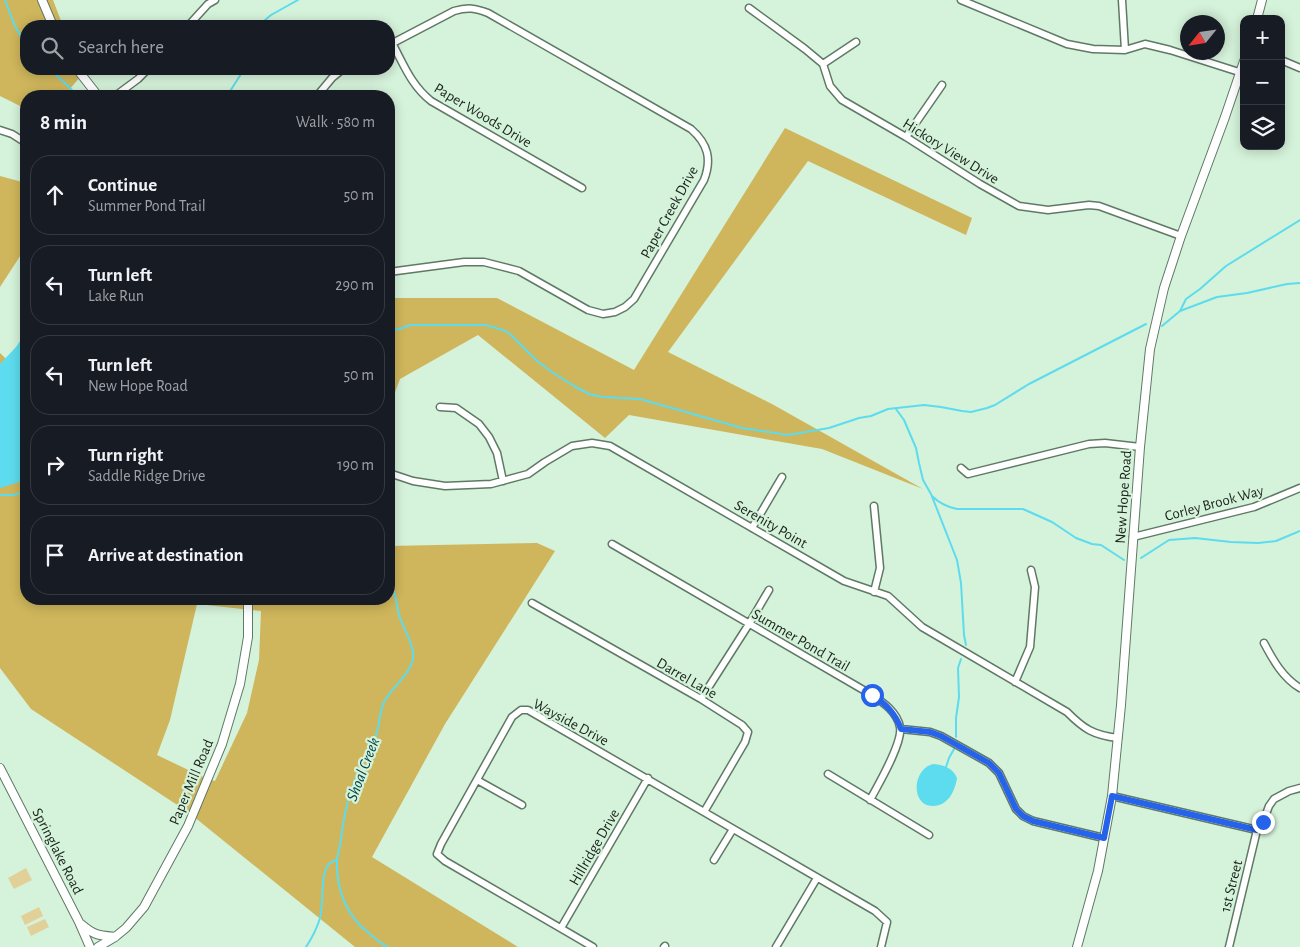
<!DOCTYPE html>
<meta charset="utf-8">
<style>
body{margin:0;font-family:"Alegreya Sans",sans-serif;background:#242831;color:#f1f3f6}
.controls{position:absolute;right:15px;top:15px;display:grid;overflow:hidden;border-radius:10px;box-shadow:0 2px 12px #0003}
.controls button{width:45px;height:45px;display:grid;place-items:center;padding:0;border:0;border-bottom:1px solid #363941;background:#171b24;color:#f1f3f6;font:25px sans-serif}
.compass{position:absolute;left:1180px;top:15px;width:45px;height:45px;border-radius:50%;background:#171b24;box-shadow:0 2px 12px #0003;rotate:240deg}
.stop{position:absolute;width:15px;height:15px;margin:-11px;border:4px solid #2563eb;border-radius:50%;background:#fff}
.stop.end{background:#2563eb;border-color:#fff;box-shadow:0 1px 5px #0008}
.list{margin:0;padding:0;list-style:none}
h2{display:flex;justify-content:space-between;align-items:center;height:65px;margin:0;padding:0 20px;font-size:21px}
h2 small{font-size:16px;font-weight:400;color:#9ea1a6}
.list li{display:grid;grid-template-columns:32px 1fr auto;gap:15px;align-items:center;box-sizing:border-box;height:80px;margin:0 10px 10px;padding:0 10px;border:1px solid #363941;border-radius:20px}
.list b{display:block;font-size:19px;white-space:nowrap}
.list p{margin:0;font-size:16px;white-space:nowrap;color:#9ea1a6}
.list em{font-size:16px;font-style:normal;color:#9ea1a6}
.icon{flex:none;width:28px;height:28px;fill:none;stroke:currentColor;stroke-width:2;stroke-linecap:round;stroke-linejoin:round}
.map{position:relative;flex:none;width:1300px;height:947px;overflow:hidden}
.search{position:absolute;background:#171b24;box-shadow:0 2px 12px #0003;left:20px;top:20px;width:375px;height:55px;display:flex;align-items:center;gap:12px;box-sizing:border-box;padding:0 18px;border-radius:20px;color:#9ea1a6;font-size:19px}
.panel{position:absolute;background:#171b24;box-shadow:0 2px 12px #0003;left:20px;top:90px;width:375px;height:515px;border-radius:20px}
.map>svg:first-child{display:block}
</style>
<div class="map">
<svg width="1300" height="947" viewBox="0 0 1300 947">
<rect width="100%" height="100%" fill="#d5f2da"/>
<path fill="#e1d199" d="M26 868 32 880 14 889 8 878Z
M39 907 43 916 25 925 21 916Z
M45 919 49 927 31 936 27 927Z"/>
<path fill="#cfb65c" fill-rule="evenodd" d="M0 0H53L63 26H26V69H77L80 77 64 96H26V109L0 96Z
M785 128 972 218 966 235 808 161 668 352 772 404 923 489 822 449 629 415 605 438 478 335 400 379 389 408V298H497L634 370Z
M0 176 26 183V247L0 287Z
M0 353 26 378V599H389V546L537 543 555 551 445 724 372 857 518 947H355L188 812 31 709 0 668ZM197 604 261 611 259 660 247 713 215 781 205 778 157 755 170 720Z"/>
<path fill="#5cdcee" d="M26 332V480L0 488V364L16 347Z
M934 764C944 765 953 768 957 778 955 791 948 806 933 806 930 806 925 805 922 802 911 791 918 766 934 764Z"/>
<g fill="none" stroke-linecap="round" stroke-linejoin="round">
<path stroke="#5cdcee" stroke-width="2" d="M5 0 14 24 26 45
M258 26 271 15 298 0
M50 69 69 87 77 96
M227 96 241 74 242 69
M1180 311 1186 299 1200 289 1226 266 1300 220
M1162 326 1180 311 1217 297 1247 293 1287 284 1300 283
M389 332 411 325H486L503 330 510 334 537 361 552 372 574 386 589 394 603 397 640 399 742 428 788 435 829 428 859 418 871 416 888 409 924 405 941 407 962 411 971 412 987 408 995 405 1029 384 1146 324
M896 409 904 420 916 448 919 463 923 480 931 494 957 560 961 583 964 635 966 645
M0 495H13L26 492
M932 496C939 503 947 507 957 509H1023L1052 522 1076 538 1092 544 1101 545 1124 560
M1141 558 1169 540 1195 538 1231 542 1258 543 1276 541 1300 531
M956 737V718L959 697 958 668 961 659
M946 767 949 758 954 749
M306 947C312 938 317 928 320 918 324 904 320 872 329 864 331 862 334 861 336 860
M388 947C381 944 376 939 370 934 347 917 336 890 337 861 337 856 339 851 340 846 342 828 345 809 351 791 355 779 360 767 366 756 369 749 374 742 376 735 380 725 379 712 384 702 391 688 411 674 413 658 415 646 403 628 399 615 396 605 397 592 389 584"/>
<defs>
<path id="minor" d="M961 0 1067 44 1093 49 1125 50 1145 44 1170 50 1239 72
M1122 0 1125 50
M749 8 805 49 823 64 830 86 842 100 906 137 980 184 1019 206 1048 210 1089 205 1099 206 1181 236
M188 26 208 4 215 0
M392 43C404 65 411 85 431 101L582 188
M389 45 454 11C468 7 475 8 488 13L691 129C708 144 712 159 704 180L634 299 625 307 615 312 603 314 588 310 519 271 484 262H464L389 272
M1281 60 1300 68
M823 64 856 42
M115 96 138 79 148 69
M317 96 332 78 343 69
M0 130 12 134 26 143
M906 137 942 85
M440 407 456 408 479 424 489 437 497 453 503 481
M961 468 968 474 1089 444 1105 443 1140 447
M389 473 413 481 445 486 491 484 528 474 545 462 572 446 592 443 610 446 844 581 888 596 922 627 1067 712C1084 729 1093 735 1118 738
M752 528 782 477
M1133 537 1254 507 1300 488
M612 544 872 695C884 703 897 712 900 727 903 743 878 785 870 800
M874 592 880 568 874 506
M532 603 701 699 742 725 748 732 745 742 704 812
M1264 643C1273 660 1283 678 1300 688
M1015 682 1030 647 1035 587 1031 570
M701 699 749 624 769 590
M901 729 930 732 941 736 989 763 999 773 1016 809 1023 816 1033 821 1104 838
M828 774 929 835
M477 780 522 805
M1112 796 1257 830
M714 860 733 829
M561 928 648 778
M593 947 445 861 437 854 441 844 512 717 521 710H528L875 911 887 922 881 947
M664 947 665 946
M776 947 817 878
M1229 947 1257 830 1263 822 1269 806 1274 799 1289 791 1300 788"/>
<path id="tertiary" d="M42 0 53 26
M1257 19 1262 0
M77 69 98 96
M0 768 79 922 90 947
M81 924C94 935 97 935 115 937
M98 947 115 937 126 928 144 907 188 826 222 744 240 684 248 637V599
M1077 947 1098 871 1112 796 1121 705 1140 447 1150 349 1164 288 1181 236 1225 117 1244 61"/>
</defs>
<use href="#minor" stroke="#5f7965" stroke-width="9"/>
<use href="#tertiary" stroke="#5f7965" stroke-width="10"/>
<use href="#minor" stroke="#fff" stroke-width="6"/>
<use href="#tertiary" stroke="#fff" stroke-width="8"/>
</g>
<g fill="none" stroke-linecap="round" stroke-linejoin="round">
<path stroke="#2563eb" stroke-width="6" d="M872 695C886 704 895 713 901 729L930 732 941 736 989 763 999 773 1016 809 1023 816 1033 821 1104 838 1112 796 1257 830 1263 822"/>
</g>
<g text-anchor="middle" stroke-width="4.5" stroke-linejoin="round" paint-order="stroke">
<g font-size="15" fill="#19231b" stroke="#d5f2da">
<text transform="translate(483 115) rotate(31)" y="5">Paper Woods Drive</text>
<text transform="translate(951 151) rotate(32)" y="5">Hickory View Drive</text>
<text transform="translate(669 212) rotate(-61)" y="5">Paper Creek Drive</text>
<text transform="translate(1123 497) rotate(-86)" y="5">New Hope Road</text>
<text transform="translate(1214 503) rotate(-15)" y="5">Corley Brook Way</text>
<text transform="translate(771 524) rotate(30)" y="5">Serenity Point</text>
<text transform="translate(801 640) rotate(30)" y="5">Summer Pond Trail</text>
<text transform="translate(687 678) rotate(30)" y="5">Darrel Lane</text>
<text transform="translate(571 722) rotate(28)" y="5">Wayside Drive</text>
<text transform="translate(191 782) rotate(-67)" y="5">Paper Mill Road</text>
<text transform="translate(594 847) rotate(-60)" y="5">Hillridge Drive</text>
<text transform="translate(58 851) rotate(63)" y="5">Springlake Road</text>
<text transform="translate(1231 886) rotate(-76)" y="5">1st Street</text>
</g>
<g font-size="16" font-style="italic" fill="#034148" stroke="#d5f2da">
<text transform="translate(362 769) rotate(-69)" y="6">Shoal Creek</text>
</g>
</g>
</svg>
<div class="controls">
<button>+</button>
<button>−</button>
<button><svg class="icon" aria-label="layers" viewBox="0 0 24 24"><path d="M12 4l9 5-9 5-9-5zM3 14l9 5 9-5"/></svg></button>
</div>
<svg class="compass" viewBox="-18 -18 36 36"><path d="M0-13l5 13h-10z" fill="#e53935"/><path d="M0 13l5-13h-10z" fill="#9ea1a6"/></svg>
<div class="stop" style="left:872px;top:695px"></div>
<div class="stop end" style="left:1263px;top:822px"></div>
<div class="search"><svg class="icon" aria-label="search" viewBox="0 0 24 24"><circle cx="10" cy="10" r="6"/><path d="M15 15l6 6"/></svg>Search here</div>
<section class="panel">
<h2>8 min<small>Walk · 580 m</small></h2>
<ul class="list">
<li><svg class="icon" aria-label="ahead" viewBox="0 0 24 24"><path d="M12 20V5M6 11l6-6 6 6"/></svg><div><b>Continue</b><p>Summer Pond Trail</p></div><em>50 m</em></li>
<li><svg class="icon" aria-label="left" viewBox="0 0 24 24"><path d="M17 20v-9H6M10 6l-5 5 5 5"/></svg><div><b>Turn left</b><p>Lake Run</p></div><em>290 m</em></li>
<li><svg class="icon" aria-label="left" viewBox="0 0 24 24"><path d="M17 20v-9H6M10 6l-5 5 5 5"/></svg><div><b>Turn left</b><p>New Hope Road</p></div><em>50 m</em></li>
<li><svg class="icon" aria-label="right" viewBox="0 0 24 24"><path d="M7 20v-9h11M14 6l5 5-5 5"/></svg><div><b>Turn right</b><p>Saddle Ridge Drive</p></div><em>190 m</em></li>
<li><svg class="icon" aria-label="arrive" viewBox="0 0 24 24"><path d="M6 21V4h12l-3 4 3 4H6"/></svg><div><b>Arrive at destination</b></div></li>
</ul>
</section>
</div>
